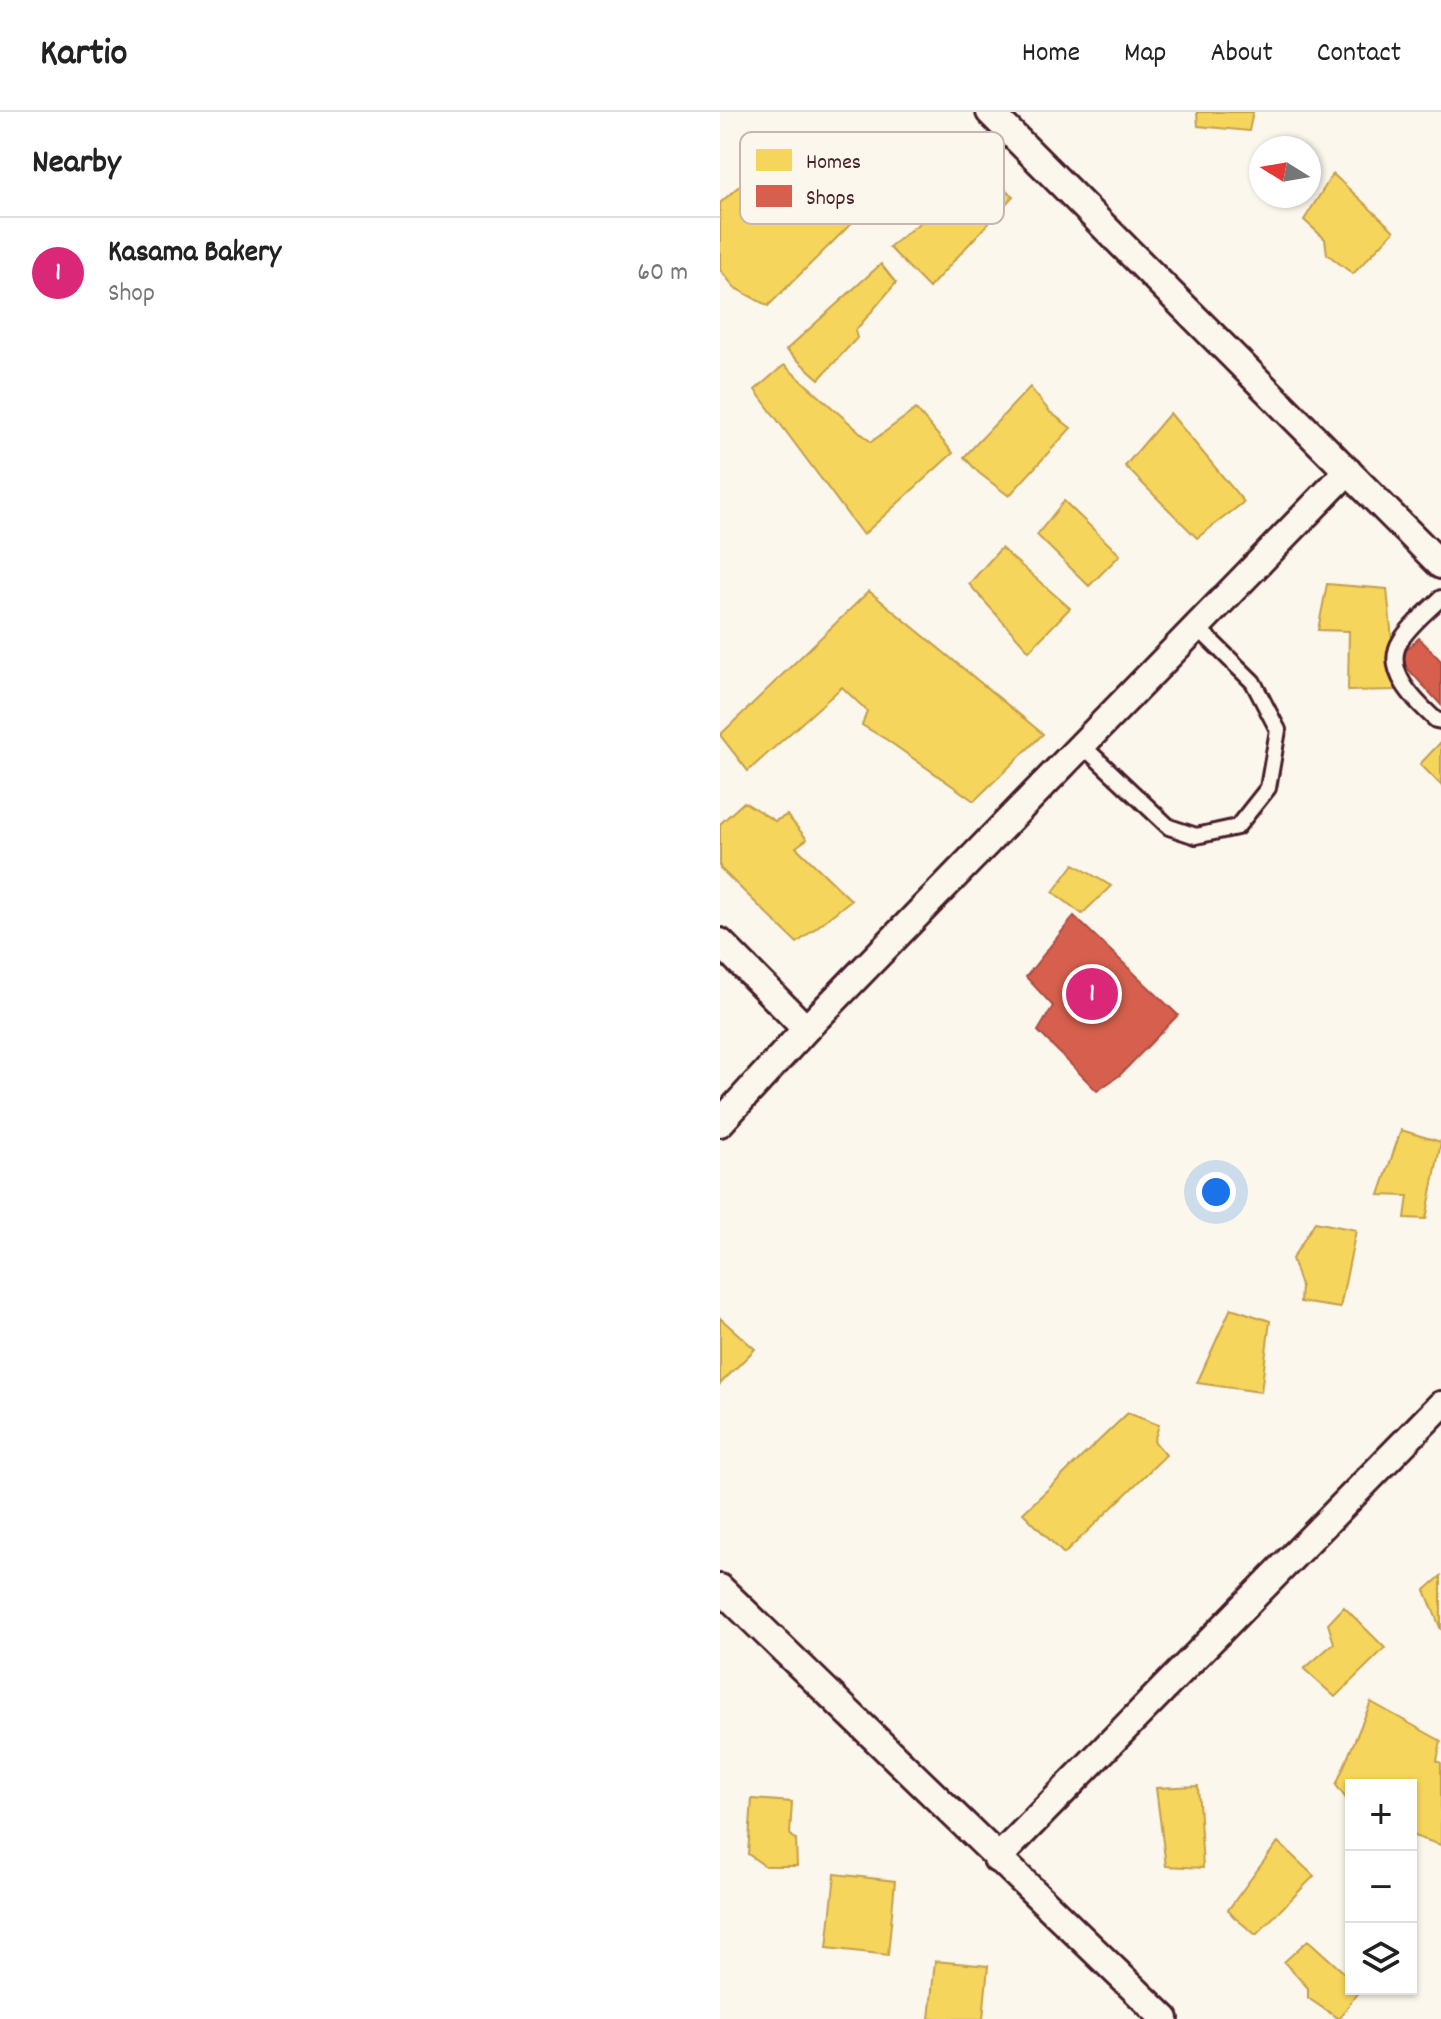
<!DOCTYPE html>
<meta charset="utf-8">
<style>
body{margin:0;font-family:Dekko,sans-serif;background:#f2f2f2;color:#222}
.controls{position:absolute;right:24px;bottom:24px;display:grid;overflow:hidden;border-radius:0px;box-shadow:0 2px 6px #0004}
.controls button{width:72px;height:72px;display:grid;place-items:center;padding:0;border:0;border-bottom:2px solid #e0e0e0;background:#fff;color:#222;font:40px sans-serif}
.compass{position:absolute;left:529px;top:24px;width:72px;height:72px;border-radius:50%;background:#fff;box-shadow:0 2px 6px #0004;rotate:281deg}
.you{position:absolute;left:496px;top:1080px;width:28px;height:28px;margin:-20px;border:6px solid #fff;border-radius:50%;background:#1a73e8;box-shadow:0 0 0 12px #1a73e833}
.badge{display:grid;place-items:center;width:52px;height:52px;border-radius:50%;background:#db2777;color:#fff;font-size:26px;font-weight:700}
.pin{position:absolute;translate:-50% -50%;border:4px solid #fff;box-shadow:0 2px 8px #0006}
.list{margin:0;padding:0;list-style:none}
h2{display:flex;justify-content:space-between;align-items:center;height:104px;margin:0;padding:0 32px;font-size:34px}
h2 small{font-size:26px;font-weight:400;color:#767676}
.list li{display:grid;grid-template-columns:52px 1fr auto;gap:24px;align-items:center;box-sizing:border-box;height:112px;padding:0 32px;border-top:2px solid #e0e0e0}
.list b{display:block;font-size:30px;white-space:nowrap}
.list p{margin:0;font-size:26px;white-space:nowrap;color:#767676}
.list em{font-size:26px;font-style:normal;color:#767676}
.icon{flex:none;width:44px;height:44px;fill:none;stroke:currentColor;stroke-width:2;stroke-linecap:round;stroke-linejoin:round}
.map{position:relative;flex:none;width:721px;height:1907px;overflow:hidden}
header{display:flex;align-items:center;gap:48px;box-sizing:border-box;height:112px;padding:0 40px;background:#fff;border-bottom:2px solid #e0e0e0}
header strong{font-size:38px}
nav{display:flex;gap:44px;margin-inline-start:auto;font-size:28px}
main{display:flex}
aside{flex:1;background:#fff}
.map>svg:first-child{display:block}
</style>
<header>
<strong>Kartio</strong>
<nav><a>Home</a><a>Map</a><a>About</a><a>Contact</a></nav>
</header>
<main>
<aside>
<h2>Nearby<small></small></h2>
<ul class="list">
<li><span class="badge">1</span><div><b>Kasama Bakery</b><p>Shop</p></div><em>60 m</em></li>
</ul>
</aside>
<div class="map">
<svg width="721" height="1907" viewBox="0 0 721 1907">
<rect width="100%" height="100%" fill="#fbf7ec"/>
<filter id="ink" filterUnits="userSpaceOnUse"><feTurbulence type="fractalNoise" baseFrequency=".0125" numOctaves="2"/><feDisplacementMap in="SourceGraphic" scale="16" xChannelSelector="R" yChannelSelector="G"/><feConvolveMatrix kernelMatrix="1 2 1 2 8 2 1 2 1" color-interpolation-filters="sRGB"/></filter>
<g filter="url(#ink)">
<path fill="#f6d55c" stroke="#c29e4d" stroke-width="2" d="M477 0H533L529 19 478 14Z
M74 26 143 100 48 194 15 176 0 158V91Z
M265 59 293 84 209 176 169 135Z
M613 62 674 119 633 162 607 142 605 127 584 108Z
M161 152 176 171 135 219 137 226 99 267 66 238Z
M64 253 151 330 196 297 233 341 143 423 35 278Z
M310 275 330 300 351 316 289 384 259 361 244 345Z
M450 301 524 390 477 426 405 354Z
M344 389 400 443 369 474 317 423Z
M281 436 350 496 309 539 249 472Z
M607 472 667 477 677 578 628 579 629 519 598 518Z
M149 479 323 622 254 689 167 628 142 613 147 599 122 575 28 659 0 623Z
M721 630V673L700 652Z
M24 690 55 709 67 703 87 727 76 735 131 788 77 831 0 756V712Z
M354 752 391 774 362 802 333 780Z
M681 1018 721 1030 706 1107 685 1106 688 1084 659 1083Z
M595 1110 636 1118 620 1196 580 1190 581 1174 572 1147Z
M511 1196 550 1209 541 1280 477 1271Z
M0 1206 35 1237 0 1272Z
M408 1301 439 1313 434 1329 446 1343 344 1442 303 1401Z
M721 1464V1518L705 1478Z
M624 1495 665 1536 615 1585 584 1557 614 1531 608 1512Z
M651 1590 721 1629 717 1649 721 1651V1733L691 1723V1673H631V1693L616 1673Z
M478 1674 483 1756 446 1754 436 1676Z
M32 1687 72 1690 70 1722 76 1728 77 1754H45L28 1742Z
M558 1730 594 1764 536 1823 514 1805 508 1798Z
M115 1762 175 1769 168 1843 107 1836Z
M588 1828 631 1867V1877H640L619 1907 588 1886V1876L564 1850Z
M215 1849 268 1854 263 1907H209Z"/>
<path fill="#d6604d" stroke="#ac4c43" stroke-width="2" d="M699 526 721 549V593L678 546Z
M354 804 458 903 400 963 377 979 318 919 333 894 306 865Z"/>
<g fill="none" stroke-linecap="round" stroke-linejoin="round">
<defs>
<path id="lane" d="M721 486C708 499 691 512 681 528 662 558 696 590 716 608L721 609
M362 633 449 715 476 724 517 715 548 676 558 618 533 570 476 514"/>
<path id="street" d="M270 0 721 453
M0 830 86 917
M0 1011 86 917 628 359
M0 1476 445 1907
M277 1747 721 1293"/>
</defs>
<use href="#lane" stroke="#4a1f2b" stroke-width="20"/>
<use href="#street" stroke="#4a1f2b" stroke-width="32"/>
<use href="#lane" stroke="#fbf7ec" stroke-width="14"/>
<use href="#street" stroke="#fbf7ec" stroke-width="26"/>
</g>
</g>
<rect x="20" y="20" width="264" height="92" rx="12" fill="#fbf7ec" stroke="#c6b6b2" stroke-width="2"/>
<rect x="36" y="37" width="36" height="22" fill="#f6d55c"/>
<rect x="36" y="73" width="36" height="22" fill="#d6604d"/>
<g font-size="22" fill="#4a1f2b">
<text x="86" y="56">Homes</text>
<text x="86" y="92">Shops</text>
</g>
</svg>
<div class="controls">
<button>+</button>
<button>−</button>
<button><svg class="icon" aria-label="layers" viewBox="0 0 24 24"><path d="M12 4l9 5-9 5-9-5zM3 14l9 5 9-5"/></svg></button>
</div>
<svg class="compass" viewBox="-18 -18 36 36"><path d="M0-13l5 13h-10z" fill="#e53935"/><path d="M0 13l5-13h-10z" fill="#767676"/></svg>
<div class="you"></div>
<div class="pin badge" style="left:372px;top:882px">1</div>
</div>
</main>
